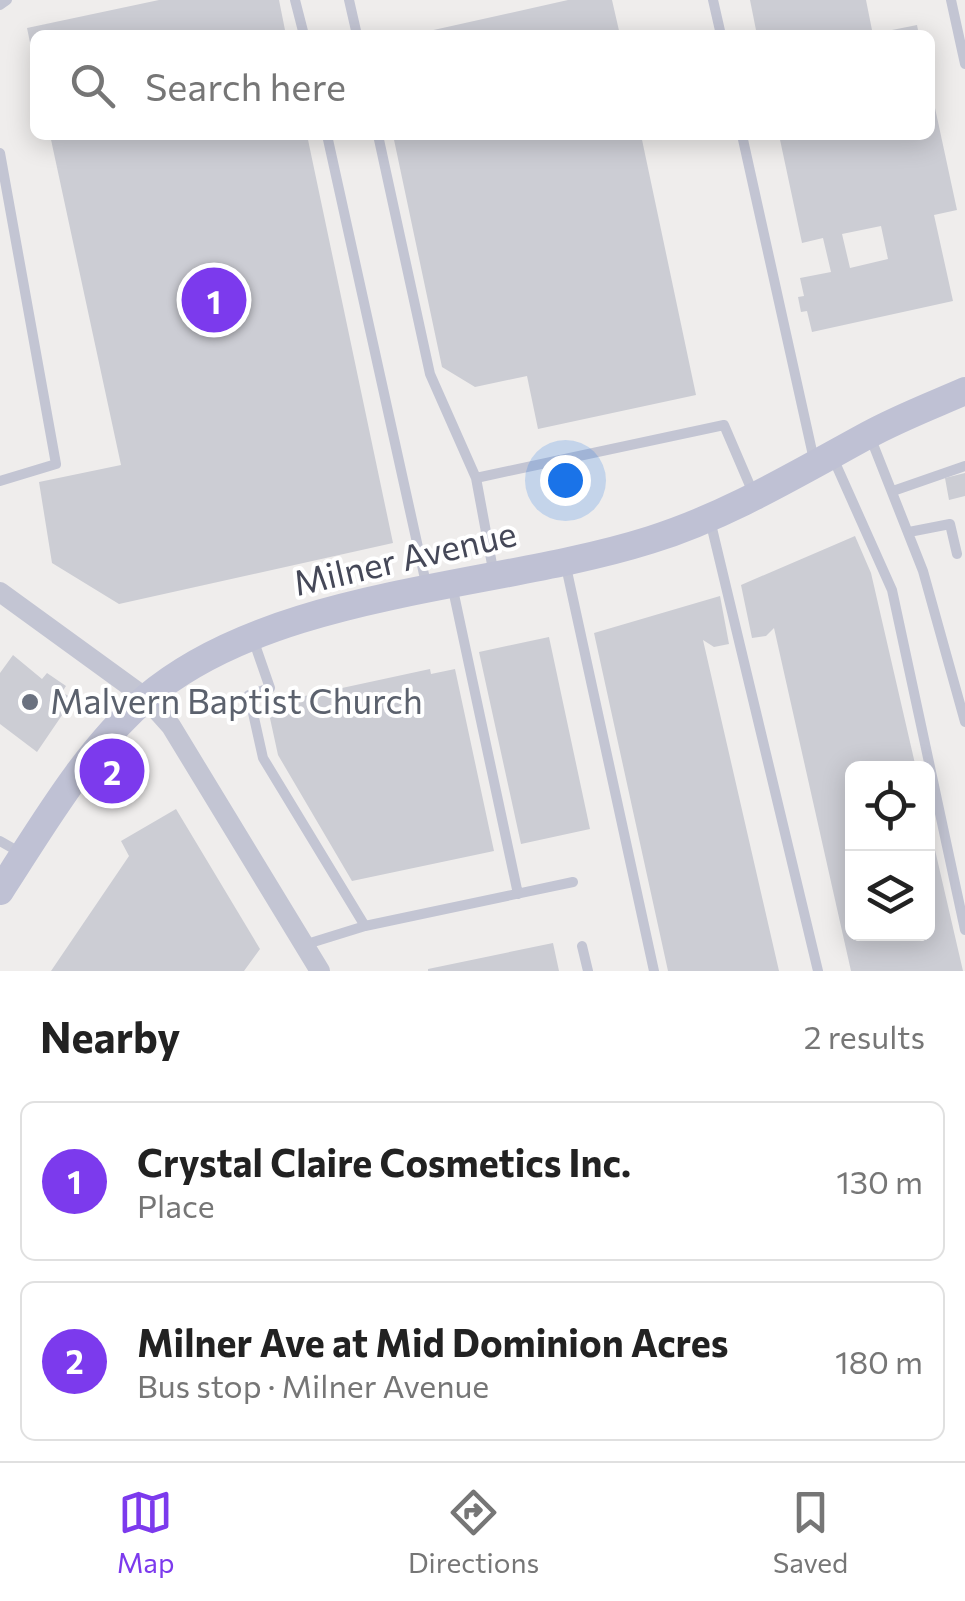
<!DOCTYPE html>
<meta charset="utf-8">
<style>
body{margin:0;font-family:Commissioner,sans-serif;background:#f2f2f2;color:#222}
.controls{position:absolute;right:30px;bottom:30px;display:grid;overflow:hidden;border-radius:15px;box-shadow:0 5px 25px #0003}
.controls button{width:90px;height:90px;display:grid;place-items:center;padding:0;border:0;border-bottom:2px solid #e0e0e0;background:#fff;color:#222;font:50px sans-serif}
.you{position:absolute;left:565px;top:480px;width:35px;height:35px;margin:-25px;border:8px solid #fff;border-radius:50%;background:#1a73e8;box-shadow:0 0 0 15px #1a73e833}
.badge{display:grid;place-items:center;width:65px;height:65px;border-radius:50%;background:#7c3aed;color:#fff;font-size:32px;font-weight:700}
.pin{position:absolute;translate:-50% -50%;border:5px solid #fff;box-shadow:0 2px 10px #0006}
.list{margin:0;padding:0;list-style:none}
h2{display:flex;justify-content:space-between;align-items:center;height:130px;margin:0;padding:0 40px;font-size:42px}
h2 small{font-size:32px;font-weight:400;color:#767676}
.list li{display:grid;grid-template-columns:65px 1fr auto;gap:30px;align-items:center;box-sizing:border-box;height:160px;margin:0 20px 20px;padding:0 20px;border:2px solid #e0e0e0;border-radius:15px}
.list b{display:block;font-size:38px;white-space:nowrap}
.list p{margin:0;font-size:32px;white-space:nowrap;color:#767676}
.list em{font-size:32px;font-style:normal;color:#767676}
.icon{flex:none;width:55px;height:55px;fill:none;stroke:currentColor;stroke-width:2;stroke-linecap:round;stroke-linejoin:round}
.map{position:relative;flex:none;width:965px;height:971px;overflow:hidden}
.search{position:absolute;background:#fff;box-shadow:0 5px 25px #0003;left:30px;right:30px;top:30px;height:110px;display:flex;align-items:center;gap:25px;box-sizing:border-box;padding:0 35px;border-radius:15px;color:#767676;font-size:38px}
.sheet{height:490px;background:#fff}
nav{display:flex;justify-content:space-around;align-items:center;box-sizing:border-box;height:140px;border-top:2px solid #e0e0e0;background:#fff;font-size:28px;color:#767676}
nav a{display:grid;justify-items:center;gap:5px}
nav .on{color:#7c3aed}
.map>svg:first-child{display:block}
</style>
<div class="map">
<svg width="965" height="971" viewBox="0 0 965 971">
<rect width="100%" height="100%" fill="#efedec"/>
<path fill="#cccdd4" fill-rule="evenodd" d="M159 0H279L286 35H35L33 57 27 28Z
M568 0H612L620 35H411Z
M750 0H866L873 35H757Z
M917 25 919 35H877V33Z
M932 94 957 210 934 215 953 301 812 332 807 311 801 312 798 297 804 296 800 278 831 272 823 238 802 243 779 135H930ZM881 226 888 259 850 268 842 234Z
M50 135H307L393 543 119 604 52 563 39 482 121 465Z
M393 135H641L696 395 538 429 527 376 475 387 442 367Z
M965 473V496L949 500 945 478Z
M855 536 871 573 916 768H852V934H928L929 824 963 971H851L774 628 766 636 752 638 741 585Z
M720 596 729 644 714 647 703 640 779 971H668L594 633Z
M549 637 590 829 521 844 479 652Z
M13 655 42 679 47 673 66 686 62 692 73 699 37 752 0 724V673Z
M430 669 431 674 455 669 494 851 352 881 278 755 268 709 292 704 291 699Z
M176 809 260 949 244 971H51L129 856 121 841Z
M553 943 559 971H428V969Z"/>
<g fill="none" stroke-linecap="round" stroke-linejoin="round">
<path stroke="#c3c5d3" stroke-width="10" d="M295 0 304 35
M349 0 357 35
M713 0 721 35
M951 0 965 64
M0 5 7 0
M327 135 427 588
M378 135 430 374 476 478 494 575
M742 135 814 460
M0 153 56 464 0 481
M871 439 923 571 965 722
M833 458 892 590 965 930
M476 478 724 425 754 495
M893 491 965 466
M710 520 818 971
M909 532 950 524 957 554
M565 562 654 971
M452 585 518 894
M253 639 270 688 249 695 263 758 365 926
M0 841 21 853
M307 944 365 926 573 882
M582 946 588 971"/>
<path stroke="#c3c5d3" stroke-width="20" d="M0 592 146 698 171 726 320 971"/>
<path stroke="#bfc1d4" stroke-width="28" d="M0 891C43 825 86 750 146 698 273 590 495 589 650 540 727 516 798 473 868 435 899 418 933 405 965 391"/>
</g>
<circle fill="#6b7280" stroke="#fff" stroke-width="4" cx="30" cy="702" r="10"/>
<g text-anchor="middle" stroke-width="8" stroke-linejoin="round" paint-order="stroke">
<g font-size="35" fill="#454858" stroke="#fff">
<text transform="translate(405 559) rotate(-13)" y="12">Milner Avenue</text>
</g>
<g font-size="35" fill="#5b616d" stroke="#fff" text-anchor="start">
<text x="50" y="714">Malvern Baptist Church</text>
</g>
</g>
</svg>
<div class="controls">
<button><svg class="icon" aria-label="locate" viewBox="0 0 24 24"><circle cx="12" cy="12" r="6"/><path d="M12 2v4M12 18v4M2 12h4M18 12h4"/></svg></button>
<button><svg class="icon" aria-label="layers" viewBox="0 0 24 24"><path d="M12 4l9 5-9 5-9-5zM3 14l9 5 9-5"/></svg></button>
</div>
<div class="you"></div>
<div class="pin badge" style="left:214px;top:300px">1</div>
<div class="pin badge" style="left:112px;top:771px">2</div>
<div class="search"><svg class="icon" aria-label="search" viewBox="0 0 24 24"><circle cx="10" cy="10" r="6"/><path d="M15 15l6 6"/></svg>Search here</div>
</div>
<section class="sheet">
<h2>Nearby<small>2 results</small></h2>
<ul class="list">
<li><span class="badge">1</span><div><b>Crystal Claire Cosmetics Inc.</b><p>Place</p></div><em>130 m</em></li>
<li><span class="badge">2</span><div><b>Milner Ave at Mid Dominion Acres</b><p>Bus stop · Milner Avenue</p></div><em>180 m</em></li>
</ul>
</section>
<nav>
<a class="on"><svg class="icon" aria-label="map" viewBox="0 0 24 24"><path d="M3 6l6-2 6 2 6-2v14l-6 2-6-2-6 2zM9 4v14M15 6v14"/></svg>Map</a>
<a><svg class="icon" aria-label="directions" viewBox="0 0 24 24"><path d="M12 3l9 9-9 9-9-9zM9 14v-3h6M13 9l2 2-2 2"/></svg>Directions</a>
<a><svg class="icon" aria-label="saved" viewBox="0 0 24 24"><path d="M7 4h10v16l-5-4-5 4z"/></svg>Saved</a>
</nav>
